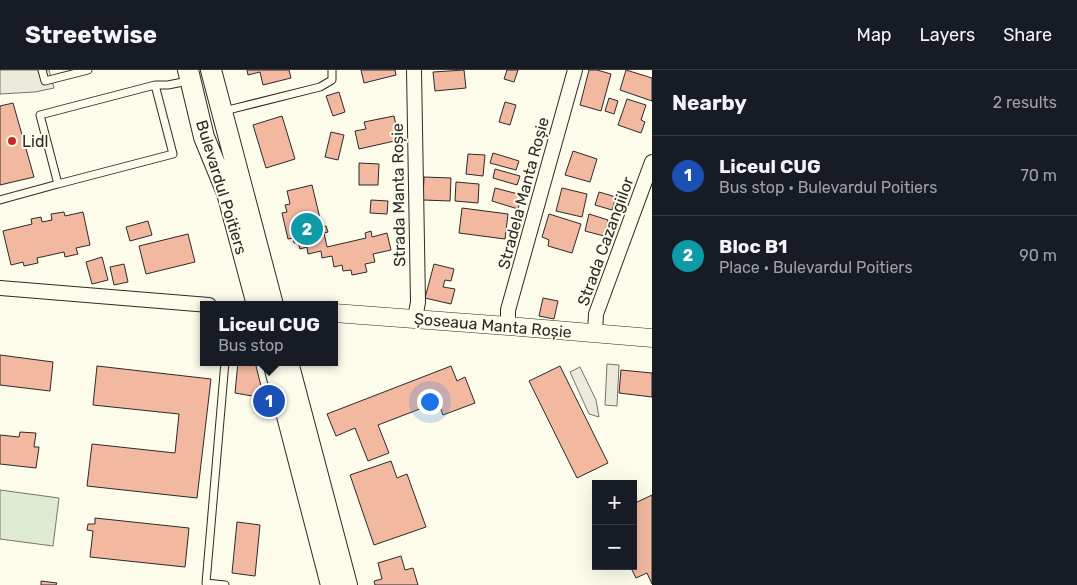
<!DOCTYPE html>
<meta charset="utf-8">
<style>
body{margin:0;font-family:Rubik,sans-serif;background:#242831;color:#f1f3f6}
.controls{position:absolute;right:15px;bottom:15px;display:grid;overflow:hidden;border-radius:0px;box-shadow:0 5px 20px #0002}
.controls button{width:45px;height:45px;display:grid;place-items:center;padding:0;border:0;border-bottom:1px solid #363941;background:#171b24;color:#f1f3f6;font:25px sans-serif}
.you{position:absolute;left:429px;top:331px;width:18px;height:18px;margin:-12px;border:4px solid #fff;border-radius:50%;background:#1a73e8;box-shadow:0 0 0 8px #1a73e833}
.badge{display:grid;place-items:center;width:32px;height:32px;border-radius:50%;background:#2563eb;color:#fff;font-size:16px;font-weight:700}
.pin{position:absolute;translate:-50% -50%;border:2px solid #fff;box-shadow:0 1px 5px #0006}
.popup{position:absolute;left:200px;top:231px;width:138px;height:65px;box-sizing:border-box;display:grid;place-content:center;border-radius:0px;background:#171b24;filter:drop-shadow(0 1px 4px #0005);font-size:16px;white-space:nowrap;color:#9ea1a6}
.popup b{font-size:19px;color:#f1f3f6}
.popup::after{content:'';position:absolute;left:50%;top:100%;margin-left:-10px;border:10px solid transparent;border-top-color:#171b24}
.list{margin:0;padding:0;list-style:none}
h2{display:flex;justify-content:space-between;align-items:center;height:65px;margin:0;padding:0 20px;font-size:21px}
h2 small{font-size:16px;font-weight:400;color:#9ea1a6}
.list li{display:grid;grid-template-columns:32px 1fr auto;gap:15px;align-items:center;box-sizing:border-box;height:80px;padding:0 20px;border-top:1px solid #363941}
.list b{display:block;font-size:19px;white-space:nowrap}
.list p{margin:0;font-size:16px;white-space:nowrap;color:#9ea1a6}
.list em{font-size:16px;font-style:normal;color:#9ea1a6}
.map{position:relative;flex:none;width:652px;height:515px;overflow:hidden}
header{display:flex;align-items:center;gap:30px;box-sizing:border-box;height:70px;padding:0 25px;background:#171b24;border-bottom:1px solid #363941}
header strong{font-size:24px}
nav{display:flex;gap:28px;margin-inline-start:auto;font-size:18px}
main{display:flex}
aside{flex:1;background:#171b24}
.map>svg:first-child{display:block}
</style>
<header>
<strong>Streetwise</strong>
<nav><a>Map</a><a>Layers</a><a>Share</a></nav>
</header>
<main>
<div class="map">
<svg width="652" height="515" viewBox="0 0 652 515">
<rect width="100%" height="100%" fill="#fdfbea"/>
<path fill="#deebd1" stroke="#74746e" d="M0 420 59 428 53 476 0 469Z"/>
<path fill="#eceadb" stroke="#74746e" d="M0 0H49L54 18 35 22 0 24Z
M607 294 619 295 617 336 605 335Z
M580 297 596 330 599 347 589 344 570 302Z"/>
<path fill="#f2b8a0" stroke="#2b2b2b" d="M247 0H289L291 8 263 15 260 2 248 5Z
M361 0H395L396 5 364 13Z
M464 0 466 18 435 21 433 2Z
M507 0H518L514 12 504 9Z
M589 0H597L611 4 601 41 580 35Z
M626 0 652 8V31L620 20Z
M339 22 345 42 333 46 326 26Z
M609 28 618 31 614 44 605 41Z
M627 29 646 35 641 50 645 52 641 63 618 55Z
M505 32 516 35 510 55 499 52Z
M13 33 34 107 0 115V36Z
M282 46 295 89 266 98 253 55Z
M394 46 399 70 359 79 355 61 366 59 364 52Z
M331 62 344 65 338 90 325 87Z
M573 81 597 89 590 112 565 105Z
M493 83 519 91 516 100 490 93Z
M468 84 485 85 483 106 466 104Z
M359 93 379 94 378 115H359Z
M495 99 520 106 517 115 493 108Z
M424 107 451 108 450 131 423 130Z
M456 112 479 114 478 133 455 131Z
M312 115 322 157 326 156 328 162 324 163 327 177 366 168 365 163 371 161 372 167 387 163 391 180 373 184 375 192 365 194 367 202 352 205 351 200 343 201 342 195 334 197 332 186 322 188 321 181 308 184 307 177 300 179 298 172 294 173 293 168 288 169 282 143 287 142 285 135 290 134 287 121Z
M495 118 522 125 518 139 492 131Z
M562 118 587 124 582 147 556 141Z
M599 122 616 127 612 140 595 135Z
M371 130 388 131 387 144 370 143Z
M462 138 508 144 505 169 459 163Z
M64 142 65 146 83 142 90 175 76 178 78 184 65 187 64 182 37 188 38 193 24 196 23 192 11 195 3 161 32 154 31 149 41 147 42 152 52 150 51 144Z
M549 144 581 154 572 183 548 176 549 170 542 167Z
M589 144 608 150 604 166 585 161Z
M148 151 152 165 130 171 126 157Z
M188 164 195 192 146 204 139 176Z
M102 187 108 210 92 214 86 192Z
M124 194 128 212 114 215 110 197Z
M434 194 454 199 451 211 445 210 443 217 455 219 451 234 425 228Z
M543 228 558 231 554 249 539 246Z
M0 285 53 292 50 321 0 315Z
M238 292H255L264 328 235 323Z
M97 296 211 309 197 428 87 416 92 374 175 383 179 344 93 335Z
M451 296 457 311 465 307 475 333 443 345 438 332 378 355 389 383 368 391 355 358 336 366 327 344Z
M560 296 608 393 577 408 529 311Z
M621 300 652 303V327L619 323Z
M20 362 36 363 34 377H39L36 398 0 394V365L19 367Z
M391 391 397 408 407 404 426 457 374 475 350 405Z
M652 425V514L647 503 636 508 630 496H633V434Z
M95 448 189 458 185 497 90 487 93 461 87 460 88 454H95Z
M237 452 260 455 255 506 232 503Z
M401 486 405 500 413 498 418 515H375L374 511 382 509 378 493Z
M41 511 57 513 56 515H41Z"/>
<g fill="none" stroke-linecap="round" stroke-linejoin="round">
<defs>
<path id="service" d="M42 0 45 11 88 0
M155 15 173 84 58 114 40 45 155 15H168L188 11
M224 41 320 17 332 10V0
M0 130 58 114
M225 292 206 513 225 515"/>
<path id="minor" d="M414 0 418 232 415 249
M0 218 209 235
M508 256V240L575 0
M595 263 596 244 652 92"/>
<path id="tertiary" d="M334 243 508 256 652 268"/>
<path id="secondary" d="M188 0 204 67 227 123 257 235
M211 0 273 235
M273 292 331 515
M288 292 347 515"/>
</defs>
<use href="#service" stroke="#2b2b2b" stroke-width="9"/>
<use href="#minor" stroke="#2b2b2b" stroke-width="16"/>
<use href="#tertiary" stroke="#2b2b2b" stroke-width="19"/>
<use href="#secondary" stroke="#2b2b2b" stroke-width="22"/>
<use href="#service" stroke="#fdfbea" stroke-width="7"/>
<use href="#minor" stroke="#fdfbea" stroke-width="14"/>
<use href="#tertiary" stroke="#fdfbea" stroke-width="18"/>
<use href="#secondary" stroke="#fdfbea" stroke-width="20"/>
</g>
<circle fill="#c62828" stroke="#fdfbea" stroke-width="2" cx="12" cy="71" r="5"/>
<g text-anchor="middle" stroke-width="4" stroke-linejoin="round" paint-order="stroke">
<g font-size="16" fill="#2b2b2b" stroke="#fdfbea" text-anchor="start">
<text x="22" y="77">Lidl</text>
</g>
<g font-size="16" fill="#2b2b2b" stroke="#fdfbea">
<text transform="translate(222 117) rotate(73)" y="6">Bulevardul Poitiers</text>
<text transform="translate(523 123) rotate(-75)" y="6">Stradela Manta Roșie</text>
<text transform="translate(398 125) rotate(-91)" y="6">Strada Manta Roșie</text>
<text transform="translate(605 171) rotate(-70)" y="6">Strada Cazangiilor</text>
<text transform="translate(493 255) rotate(5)" y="6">Șoseaua Manta Roșie</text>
</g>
</g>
</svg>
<div class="controls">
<button>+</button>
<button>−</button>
</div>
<div class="you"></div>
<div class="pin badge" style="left:269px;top:331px;background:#1a4fb4">1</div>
<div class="popup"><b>Liceul CUG</b>Bus stop</div>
<div class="pin badge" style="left:307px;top:159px;background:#0f9aa8">2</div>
</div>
<aside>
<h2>Nearby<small>2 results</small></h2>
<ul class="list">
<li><span class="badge" style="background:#1a4fb4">1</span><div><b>Liceul CUG</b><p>Bus stop · Bulevardul Poitiers</p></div><em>70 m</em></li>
<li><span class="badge" style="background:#0f9aa8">2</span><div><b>Bloc B1</b><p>Place · Bulevardul Poitiers</p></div><em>90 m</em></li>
</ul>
</aside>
</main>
